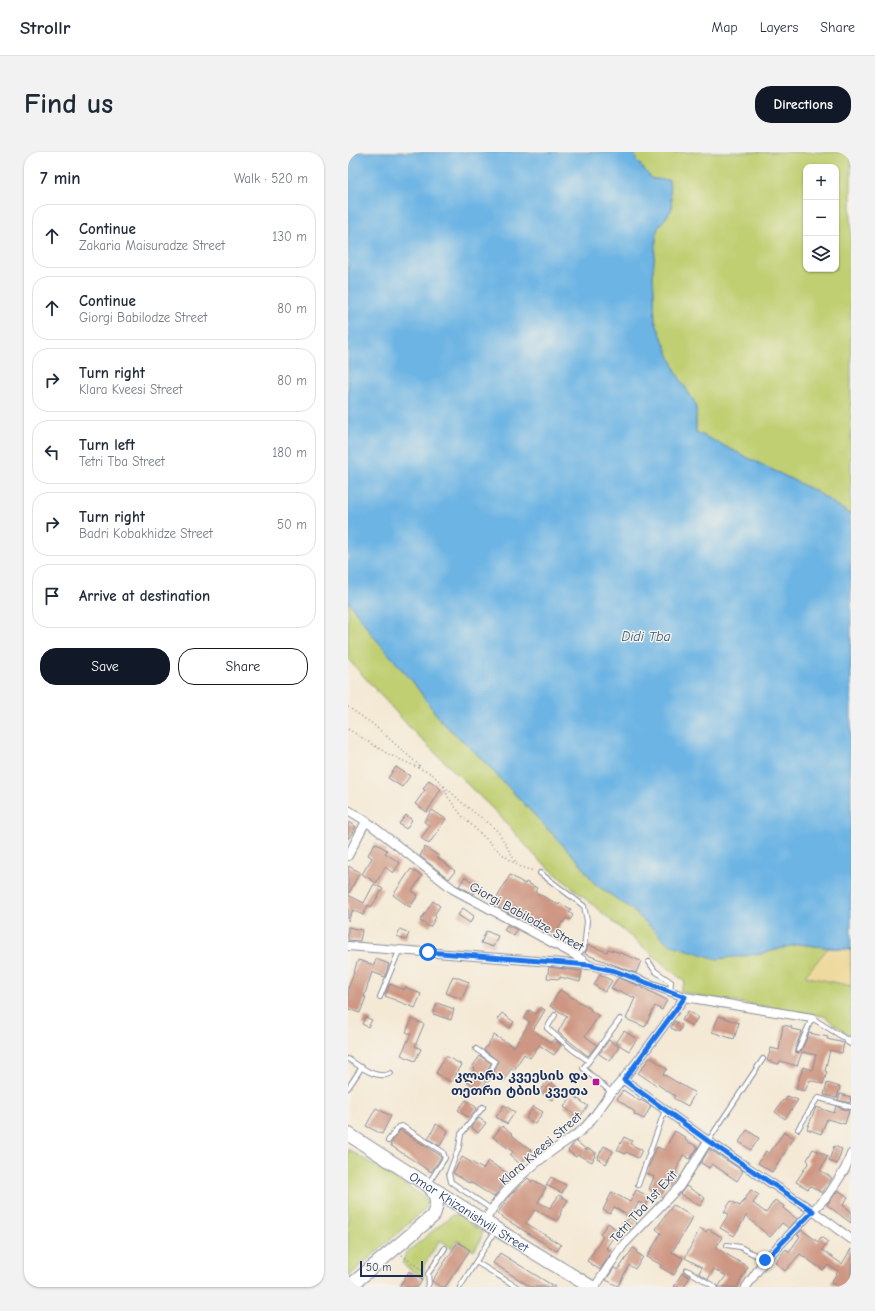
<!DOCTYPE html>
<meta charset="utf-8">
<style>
body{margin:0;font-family:"Comic Neue","Noto Sans Georgian",sans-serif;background:#f2f2f3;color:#1f2937}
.controls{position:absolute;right:12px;top:12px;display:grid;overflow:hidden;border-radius:8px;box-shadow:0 1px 3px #0004}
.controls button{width:36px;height:36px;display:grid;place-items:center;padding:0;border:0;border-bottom:1px solid #e0e1e3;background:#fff;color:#1f2937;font:20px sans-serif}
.scale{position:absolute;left:12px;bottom:10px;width:63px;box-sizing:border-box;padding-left:4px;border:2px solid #1b2f5e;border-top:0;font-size:11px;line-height:14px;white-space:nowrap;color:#1b2f5e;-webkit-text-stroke:3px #f7f3e8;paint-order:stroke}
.stop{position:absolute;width:12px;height:12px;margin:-9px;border:3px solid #1a73e8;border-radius:50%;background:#fff}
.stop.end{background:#1a73e8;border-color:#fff;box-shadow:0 1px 4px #0008}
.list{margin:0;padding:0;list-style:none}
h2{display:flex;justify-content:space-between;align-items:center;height:52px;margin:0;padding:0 16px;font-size:17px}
h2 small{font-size:13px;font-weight:400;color:#747a83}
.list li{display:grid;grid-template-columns:26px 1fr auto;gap:12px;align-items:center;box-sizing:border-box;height:64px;margin:0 8px 8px;padding:0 8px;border:1px solid #e0e1e3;border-radius:16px}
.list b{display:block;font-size:15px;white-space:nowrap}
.list p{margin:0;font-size:13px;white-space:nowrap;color:#747a83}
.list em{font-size:13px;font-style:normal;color:#747a83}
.actions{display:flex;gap:8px;padding:12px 16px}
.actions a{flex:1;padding:9px 0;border:1px solid #111827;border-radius:16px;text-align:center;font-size:14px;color:#111827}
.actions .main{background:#111827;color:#fff}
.icon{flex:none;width:22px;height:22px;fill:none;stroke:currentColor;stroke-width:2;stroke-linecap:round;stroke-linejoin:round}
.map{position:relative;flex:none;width:503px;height:1135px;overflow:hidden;border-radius:16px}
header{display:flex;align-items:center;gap:24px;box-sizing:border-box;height:56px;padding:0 20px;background:#fff;border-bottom:1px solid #e0e1e3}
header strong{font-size:19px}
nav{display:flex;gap:22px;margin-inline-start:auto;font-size:14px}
.intro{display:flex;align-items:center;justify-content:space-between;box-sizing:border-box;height:96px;padding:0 24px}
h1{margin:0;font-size:28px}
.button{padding:10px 18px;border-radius:16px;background:#111827;color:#fff;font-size:14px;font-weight:700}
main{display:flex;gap:24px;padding:0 24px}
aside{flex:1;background:#fff;border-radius:16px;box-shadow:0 1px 3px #0004}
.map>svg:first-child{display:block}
</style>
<header>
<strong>Strollr</strong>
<nav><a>Map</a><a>Layers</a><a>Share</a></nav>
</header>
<div class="intro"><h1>Find us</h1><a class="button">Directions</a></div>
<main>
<aside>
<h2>7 min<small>Walk · 520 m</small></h2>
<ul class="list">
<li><svg class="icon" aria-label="ahead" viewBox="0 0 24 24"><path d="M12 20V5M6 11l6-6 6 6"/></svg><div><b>Continue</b><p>Zakaria Maisuradze Street</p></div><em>130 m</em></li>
<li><svg class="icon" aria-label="ahead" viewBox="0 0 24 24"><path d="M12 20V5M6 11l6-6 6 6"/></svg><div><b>Continue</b><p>Giorgi Babilodze Street</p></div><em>80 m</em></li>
<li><svg class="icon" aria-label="right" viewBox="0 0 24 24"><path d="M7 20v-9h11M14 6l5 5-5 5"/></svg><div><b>Turn right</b><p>Klara Kveesi Street</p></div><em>80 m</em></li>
<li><svg class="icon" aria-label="left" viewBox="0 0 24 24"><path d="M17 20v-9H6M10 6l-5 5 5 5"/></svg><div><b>Turn left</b><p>Tetri Tba Street</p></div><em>180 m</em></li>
<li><svg class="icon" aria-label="right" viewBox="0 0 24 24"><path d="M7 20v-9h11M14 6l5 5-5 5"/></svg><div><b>Turn right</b><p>Badri Kobakhidze Street</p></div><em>50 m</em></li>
<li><svg class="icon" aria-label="arrive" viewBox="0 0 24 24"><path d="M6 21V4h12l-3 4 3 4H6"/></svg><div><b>Arrive at destination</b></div></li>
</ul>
<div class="actions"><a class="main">Save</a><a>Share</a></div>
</aside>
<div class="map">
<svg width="503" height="1135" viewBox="0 0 503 1135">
<rect width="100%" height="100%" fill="#f7f3e8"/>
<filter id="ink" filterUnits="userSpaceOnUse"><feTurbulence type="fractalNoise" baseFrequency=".025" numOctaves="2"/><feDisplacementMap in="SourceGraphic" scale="8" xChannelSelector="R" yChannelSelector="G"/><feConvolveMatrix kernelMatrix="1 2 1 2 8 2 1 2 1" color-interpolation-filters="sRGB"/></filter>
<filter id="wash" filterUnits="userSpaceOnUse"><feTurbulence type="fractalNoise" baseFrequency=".012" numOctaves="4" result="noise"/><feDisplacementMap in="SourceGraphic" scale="16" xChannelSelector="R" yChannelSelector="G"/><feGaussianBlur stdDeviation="0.9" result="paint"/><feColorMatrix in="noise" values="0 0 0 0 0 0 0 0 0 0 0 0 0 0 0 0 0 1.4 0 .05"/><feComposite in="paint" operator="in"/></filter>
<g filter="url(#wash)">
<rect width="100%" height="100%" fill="#f4e9d5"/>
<path fill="#c0cf72" stroke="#6e7f68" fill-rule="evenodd" d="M287 0H503V363L469 340 348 280V253L329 222 307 169 305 119 309 78 324 57 321 28 304 27 288 8ZM458 15H488V117H458Z
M0 449 26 485 65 530 85 558 96 572 126 599 231 710 247 732 282 756 412 802 450 792 503 798V885L476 864 349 844 332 839 337 830 190 707 151 663 65 579 0 507Z
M0 997 77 1045 79 1052 77 1057 0 1125Z
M104 1063H111L134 1080 133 1087 126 1099 109 1088 104 1096 92 1088 76 1113 75 1126 55 1112 57 1102Z"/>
<path fill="#eeda9e" stroke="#84847e" d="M480 796 503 798V834L457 824Z"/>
<path fill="#6cb4e4" stroke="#4472a1" d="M0 0H287L288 8 304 27 321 28 324 57 309 78 305 119 307 169 329 222 348 253V280L469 340 503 363V798L450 792 412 802 369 807 321 792 282 756 247 732 231 710 126 599 96 572 85 558 65 530 26 485 0 449Z"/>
<g id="blocks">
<path fill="#ce9783" d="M48 615 62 624 54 635 40 626Z
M81 628 93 637 79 660 67 652 77 638 75 637Z
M84 658 98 667 81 692 73 686 82 674 76 670Z
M58 663 64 668 58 677 51 672Z
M0 670 8 675 0 687Z
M27 691 39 698 37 701 52 711 45 721 37 715 28 731 14 722 24 706 20 703Z
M77 695 91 704 90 706 107 719 101 727 72 704Z
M0 714 12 720 0 743 16 751 26 732 35 737 23 755 20 753 15 763 5 758 0 769Z
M63 717 74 724 64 739 70 743 62 755 45 743Z
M162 723 177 732 178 730 189 736 187 740 211 753 212 751 223 757 221 760 225 763 222 768 218 766 215 771 214 770 207 783 199 778 197 781 145 753Z
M117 725 131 734 126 742 111 734Z
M85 749 92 754 86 763 88 765 82 775 72 769Z
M115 756 126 764 122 771 110 763Z
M159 773 169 778 166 784 156 778Z
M0 775 14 778 12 789 0 788Z
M52 777 61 781 58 788 49 784Z
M138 779 150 784 145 795 133 791Z
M240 793 259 800 260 797 273 801 293 809 288 821 237 802Z
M28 807 41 812 37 825 24 820 16 845H18L12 861 0 857V837L10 808 26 813Z
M201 815 234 819 232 830 212 825V827L199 826Z
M252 822 264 829 257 840 246 833Z
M105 824 121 830 114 847 98 841Z
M270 826 291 834 319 848 314 858 307 854 297 875 278 867 287 846 271 839 270 840 263 836Z
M42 832 56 838 57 835 73 842 67 856 37 844Z
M212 838 238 854 243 857 242 858 251 864 237 884 249 893 240 904 210 880 219 864 202 854Z
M89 851 106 857 103 868 85 862Z
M192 855 197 858 185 878 203 891 206 887 213 893 206 903 191 893 182 906 176 902 166 918 163 916 156 929 145 923 150 909 136 898 146 883 166 895 182 870 176 867 181 858 188 862Z
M340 859 350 865 344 874 334 868Z
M154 861 166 870 162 876 149 867Z
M371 864 391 871 386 887 364 880Z
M17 865 24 868 20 875 14 872Z
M64 867 76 872 67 894 73 897 67 909 53 903 63 882 58 880Z
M326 869 334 873 331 880 323 876Z
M435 873 444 875 443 877 454 879 447 897V900L449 901 453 899 461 881 480 885 479 887 496 891 494 901 482 898 477 919 479 920 475 932 462 928 457 939 448 937 455 915 464 918 468 903 454 900 449 914 432 909 431 912 419 909 423 896 431 898Z
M276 879 289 887 281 899 268 891Z
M261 888 271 895 262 909 251 902Z
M98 904 114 913 103 930 88 921Z
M132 904 143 911 136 926V929L138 930 132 939 119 930 127 917 124 915Z
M302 905 319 917 315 922 347 941 340 954 325 946 327 944 309 932 308 933 290 921Z
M200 928 212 937 204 948 192 939Z
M479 931 492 935 489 946 476 943Z
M275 938 292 949 293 948 303 954 296 967 286 962 287 960 269 947Z
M492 942 503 945 502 951 490 948Z
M224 943 240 954 231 966 216 955Z
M439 944 450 948 437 967 427 960 435 948 437 949Z
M118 948 129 956 121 966 110 958Z
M156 953 167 960 159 972 148 965Z
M185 954 195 960 187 972 178 966Z
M488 954 501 959 497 972 479 967 473 982 459 977 468 955 486 961Z
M28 956 43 964 34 982 18 974Z
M131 966 138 971 130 981 123 975Z
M88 972 100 979 92 994 80 987Z
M154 974 165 982 164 983 183 998 172 1012 162 1003 165 1000 145 985Z
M52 978 92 1003 93 1006 83 1020 42 993Z
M399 978 411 986 403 998 391 990Z
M327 979 338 986 337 988 350 995 342 1007 335 1003 322 1032 319 1030 313 1043 301 1037 306 1025 298 1021 309 995 316 998Z
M436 980 446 986 424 1020 410 1011 418 999 421 1002Z
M276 985 284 989 282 992 294 998 290 1006 278 1000 277 1002 269 998Z
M228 989 239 998V996L248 1001 244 1010 230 1003 228 1005 220 999Z
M256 994 265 999 258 1012 249 1006Z
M486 994 494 997 489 1012 481 1009Z
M361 997 395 1019 389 1029 364 1012 361 1016 353 1011Z
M465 997 480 1004 472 1018 484 1026 474 1041 463 1034 460 1037 448 1030 461 1010 459 1008Z
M114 1005 135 1017 140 1009 162 1023 146 1045 122 1030 121 1031 105 1021Z
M203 1025 218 1033 214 1041 198 1033Z
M180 1026 184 1030 185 1028 198 1035 190 1050 202 1056 211 1043 220 1048 212 1061 213 1062 209 1069 187 1058 178 1071 213 1093 209 1099 149 1062 162 1043Z
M338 1034 357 1046 352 1054 332 1042Z
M288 1038 302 1045 298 1054 291 1050 282 1065 266 1055 262 1062 255 1058 264 1040 282 1050Z
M403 1038 411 1043 405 1051 418 1061 427 1048 436 1054 435 1056 449 1067 441 1076 434 1071 422 1085 398 1064 386 1084 372 1076 381 1062 376 1060 383 1049 392 1054Z
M490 1038 500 1045 495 1053 503 1059V1071L479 1053Z
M325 1053 345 1065 324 1100 335 1106 326 1123 312 1115 313 1113 299 1105 313 1081 308 1077Z
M281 1066 289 1071 283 1077 276 1073Z
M260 1071 270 1079 258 1096 264 1100 252 1118 239 1109 255 1085 252 1082Z
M352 1076 358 1080 360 1077 374 1085 368 1096 400 1115 389 1135H370L378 1124 366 1117 360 1127 351 1121 354 1115 337 1106Z
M454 1078 470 1090 473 1085 480 1090 474 1098 494 1112 503 1097V1134L499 1131 496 1135H491L483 1131 490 1119 480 1113 475 1118 452 1102 437 1119 427 1110 438 1097 441 1100 452 1084 449 1083Z
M110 1090 122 1098 97 1135H93L84 1129Z
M285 1096 289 1098 288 1100 295 1105 287 1117 281 1113 270 1134 258 1128 266 1116 270 1118Z
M152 1101 207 1135H183L145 1111Z
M61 1119 74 1128 70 1135H51Z
M334 1121 342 1125 336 1135H326Z"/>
</g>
</g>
<g filter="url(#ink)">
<use href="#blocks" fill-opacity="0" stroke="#888c9a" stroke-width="1"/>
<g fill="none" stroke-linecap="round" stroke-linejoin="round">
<defs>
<path id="service" d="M192 721 236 754 239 769 236 797 228 803
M301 810 307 819 323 830 322 839
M32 845 51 799
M207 863 199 876 225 898 241 909 235 916 264 941
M128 897 147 910 139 927
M450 898 464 866 501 889
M0 907C12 914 29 929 43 921
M241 909 272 867
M0 936 14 915
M135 955 113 982 111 995 101 1021 103 1030 143 1057
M450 977 469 947 471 946 503 955
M40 989 50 975 54 974 95 1000 97 1006 80 1032
M360 989 415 907
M290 1033 317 958
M379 1093 392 1095 417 1108
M128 1110 169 1135
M339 1118 367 1135
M79 1135 81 1131 80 1122 97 1096
M112 1135 147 1079"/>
<path id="minor" d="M0 658 18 669 105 737 227 803 241 813 267 819 337 845 464 866
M0 704 18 669
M0 794 240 813
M501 889 503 890
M276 928 360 989 465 1059 503 1087
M137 1069C151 1042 179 1017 204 999 213 992 225 986 234 978 246 967 254 952 264 940 291 910 313 877 337 845
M247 1135 275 1093 332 1034 360 989
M398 1135 417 1108 481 1042 497 1017 503 1002"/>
<g id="primary">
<path id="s1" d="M0 982 148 1077 243 1135"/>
<path d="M1 1135 85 1064C90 1052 90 1045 82 1035"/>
</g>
</defs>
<use href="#service" stroke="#888c9a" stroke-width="6"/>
<use href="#minor" stroke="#888c9a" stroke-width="10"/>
<use href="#primary" stroke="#888c9a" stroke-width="15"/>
<path stroke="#888c9a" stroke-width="1.5" stroke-dasharray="1 3" stroke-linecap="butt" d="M0 555 26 573 74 616
M0 577 40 602 84 622 95 633 100 645 114 664 154 702 172 715 186 719
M96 634 119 655 142 672 151 681 169 712
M54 1103 75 1119"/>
<use href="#service" stroke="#fff" stroke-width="4"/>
<use href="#minor" stroke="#fff" stroke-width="8"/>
<use href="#primary" stroke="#fff" stroke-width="13"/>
</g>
</g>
<g fill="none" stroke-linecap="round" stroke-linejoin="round" filter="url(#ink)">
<path stroke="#1a73e8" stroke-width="5" d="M80 800 241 813 267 819 337 845 276 928 360 989 465 1059 417 1108"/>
</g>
<rect fill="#b5179e" stroke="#f7f3e8" stroke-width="1.5" x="244" y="926" width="8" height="8" rx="2"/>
<g text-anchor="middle" stroke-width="3" stroke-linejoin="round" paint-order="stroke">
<g font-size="13" fill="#1b2f5e" stroke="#f7f3e8">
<text transform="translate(179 764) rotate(29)" y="5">Giorgi Babilodze Street</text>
<text transform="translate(192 996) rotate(-41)" y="5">Klara Kveesi Street</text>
<text transform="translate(295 1054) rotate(-48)" y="5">Tetri Tba 1st Exit</text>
<text dy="5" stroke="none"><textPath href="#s1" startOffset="144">Omar Khizanishvili Street</textPath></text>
</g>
<g font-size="13" font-weight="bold" fill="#1b2f5e" stroke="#f7f3e8" text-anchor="end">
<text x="240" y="928">კლარა კვეესის და<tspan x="240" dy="15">თეთრი ტბის კვეთა</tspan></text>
</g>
<g font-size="14" font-style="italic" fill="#335786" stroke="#f7f3e8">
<text x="298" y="489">Didi Tba</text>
</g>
</g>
</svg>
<div class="controls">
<button>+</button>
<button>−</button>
<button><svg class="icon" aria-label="layers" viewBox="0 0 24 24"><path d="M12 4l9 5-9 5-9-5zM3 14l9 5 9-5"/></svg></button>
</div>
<div class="scale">50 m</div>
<div class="stop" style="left:80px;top:800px"></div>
<div class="stop end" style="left:417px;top:1108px"></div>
</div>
</main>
